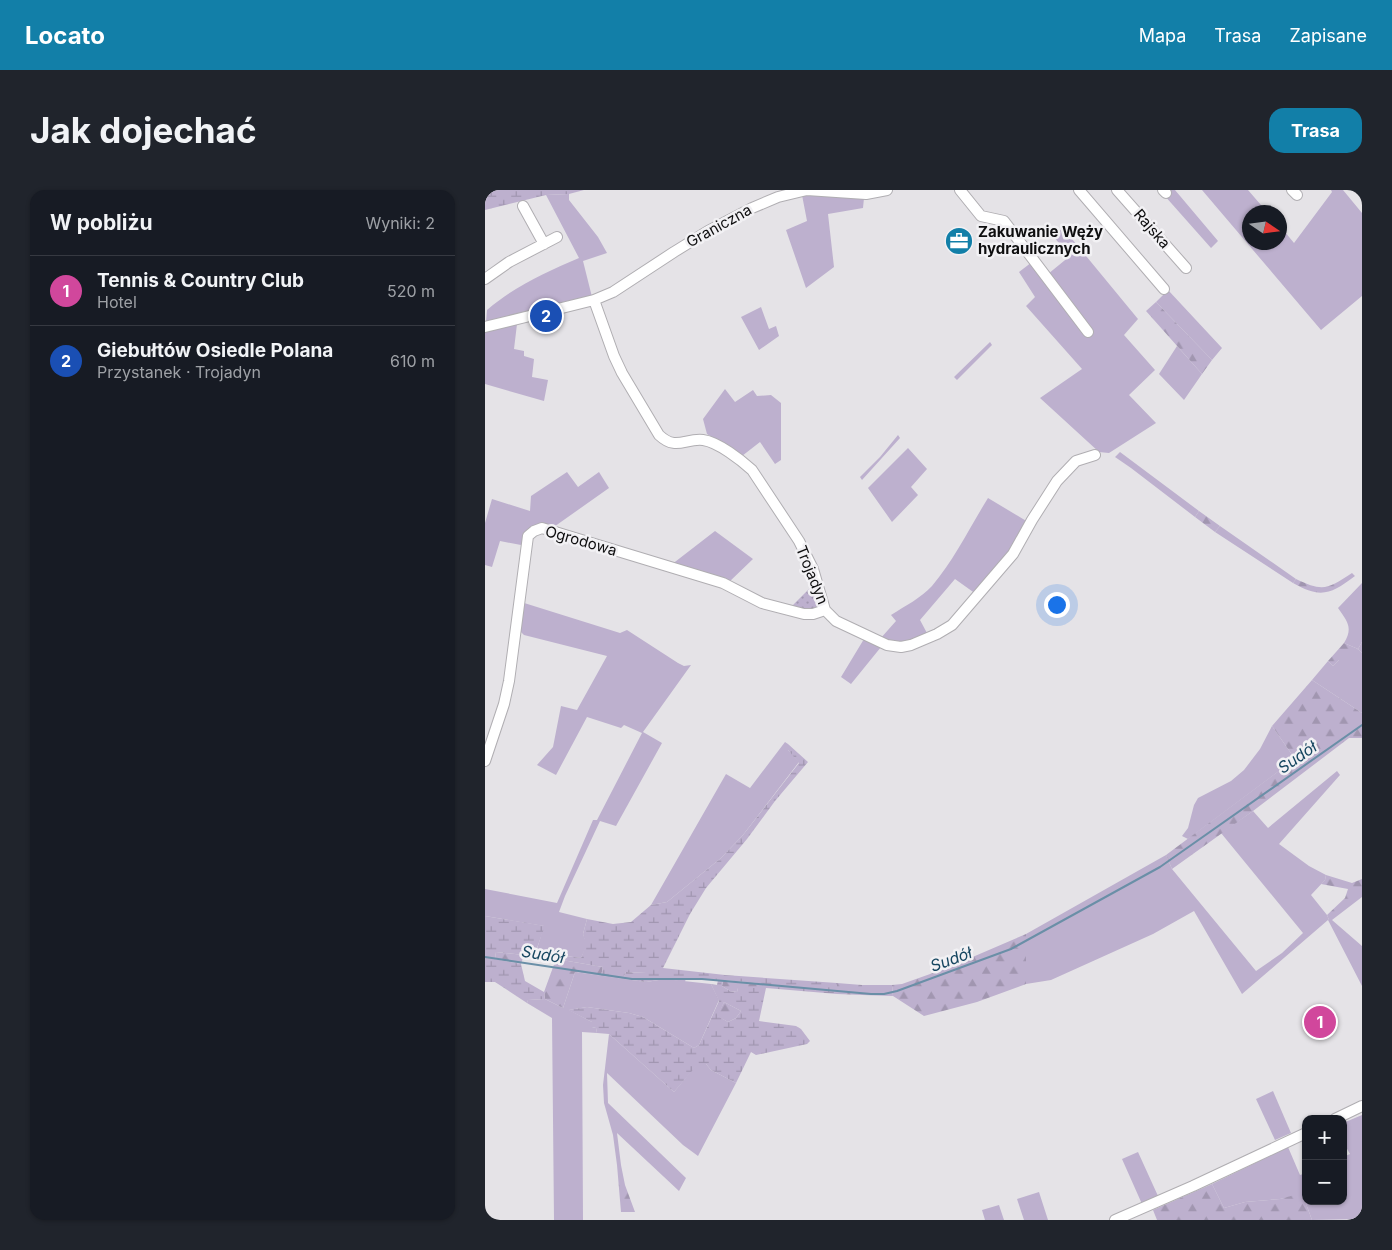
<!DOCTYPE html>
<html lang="pl">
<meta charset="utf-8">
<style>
body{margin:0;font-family:Inter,sans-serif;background:#20242c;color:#f1f3f6}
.controls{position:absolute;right:15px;bottom:15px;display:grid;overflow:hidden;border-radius:10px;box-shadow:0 1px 4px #0004}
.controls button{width:45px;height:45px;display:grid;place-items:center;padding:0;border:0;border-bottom:1px solid #363941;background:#171b24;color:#f1f3f6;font:25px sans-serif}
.compass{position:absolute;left:757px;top:15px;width:45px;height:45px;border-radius:50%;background:#171b24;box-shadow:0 1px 4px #0004;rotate:103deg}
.you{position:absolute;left:571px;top:414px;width:18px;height:18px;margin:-12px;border:4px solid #fff;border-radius:50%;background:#1a73e8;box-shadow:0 0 0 8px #1a73e833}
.badge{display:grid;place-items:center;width:32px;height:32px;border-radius:50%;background:#127fa8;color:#fff;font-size:16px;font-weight:700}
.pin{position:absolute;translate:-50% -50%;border:2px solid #fff;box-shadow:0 1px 5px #0006}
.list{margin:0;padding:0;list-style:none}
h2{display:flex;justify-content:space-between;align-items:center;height:65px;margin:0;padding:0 20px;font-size:21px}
h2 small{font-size:16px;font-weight:400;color:#9ea1a6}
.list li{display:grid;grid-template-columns:32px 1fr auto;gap:15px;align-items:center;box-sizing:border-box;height:70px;padding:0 20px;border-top:1px solid #363941}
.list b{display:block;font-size:19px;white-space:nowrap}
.list p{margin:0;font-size:16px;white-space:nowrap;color:#9ea1a6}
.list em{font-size:16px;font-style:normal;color:#9ea1a6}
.map{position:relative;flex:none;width:877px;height:1030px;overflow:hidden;border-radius:15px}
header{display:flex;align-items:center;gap:30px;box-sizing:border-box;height:70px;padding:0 25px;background:#127fa8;color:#fff}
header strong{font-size:24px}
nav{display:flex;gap:28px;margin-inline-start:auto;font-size:18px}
.intro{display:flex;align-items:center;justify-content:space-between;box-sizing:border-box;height:120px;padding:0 30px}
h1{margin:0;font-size:35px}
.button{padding:12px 22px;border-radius:15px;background:#127fa8;color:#fff;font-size:18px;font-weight:700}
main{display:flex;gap:30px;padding:0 30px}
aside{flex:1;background:#171b24;border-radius:15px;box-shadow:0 1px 4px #0004}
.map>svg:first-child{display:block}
</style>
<header>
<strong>Locato</strong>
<nav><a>Mapa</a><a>Trasa</a><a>Zapisane</a></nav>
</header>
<div class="intro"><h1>Jak dojechać</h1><a class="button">Trasa</a></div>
<main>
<aside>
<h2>W pobliżu<small>Wyniki: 2</small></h2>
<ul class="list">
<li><span class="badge" style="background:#d1479c">1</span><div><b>Tennis &amp; Country Club</b><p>Hotel</p></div><em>520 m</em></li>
<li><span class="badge" style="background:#1a4fb4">2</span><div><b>Giebułtów Osiedle Polana</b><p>Przystanek · Trojadyn</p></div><em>610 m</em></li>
</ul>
</aside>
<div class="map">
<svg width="877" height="1030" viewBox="0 0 877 1030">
<defs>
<pattern id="forest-firs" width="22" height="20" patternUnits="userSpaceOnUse" patternTransform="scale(1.25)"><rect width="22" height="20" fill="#bdb0ce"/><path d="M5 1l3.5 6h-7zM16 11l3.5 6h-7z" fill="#a196b0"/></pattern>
<pattern id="wetland-marsh" width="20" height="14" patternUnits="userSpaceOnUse" patternTransform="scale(1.25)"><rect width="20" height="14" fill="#bdb0ce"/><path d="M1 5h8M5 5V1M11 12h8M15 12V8" fill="none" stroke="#a196b0"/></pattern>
<pattern id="park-dots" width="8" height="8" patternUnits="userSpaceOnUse" patternTransform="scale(1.25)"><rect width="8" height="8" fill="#bdb0ce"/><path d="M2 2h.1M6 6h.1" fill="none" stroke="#a196b0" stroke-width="1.8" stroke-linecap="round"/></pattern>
</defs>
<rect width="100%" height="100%" fill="#e5e3e7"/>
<path fill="#bdb0ce" d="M686 0H690L733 51 726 58 679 5Z
M717 0H763L782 22H764V52H794L795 36 809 53 847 2 846 0H858L877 23V106L836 140Z
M84 4V10L113 47 122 63 98 71 107 107 1 132 2 120C30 96 61 82 94 68L61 5Z
M317 5 379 8 378 18 343 24 349 77 321 98 301 40 322 31Z
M578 38 653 129 639 145 670 180 644 205 671 233 624 263 614 262 555 208 597 179 541 116 550 107 534 82 551 69 563 84 585 66 568 46Z
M683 100 737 158 727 170 671 112Z
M276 117 284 139 291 136 294 146 274 160 256 127Z
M32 134 29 159 39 161V166L49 169 47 187 63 190 59 211 0 194V141Z
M505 152 507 155 472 190 469 187Z
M692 156 717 184 699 210 674 184Z
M240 199 250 212 268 200 272 206 286 205 296 213V270L290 274 275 252 257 266 222 244 218 229Z
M413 245 415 248 377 290 375 287 395 267Z
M423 258 442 279 426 297 433 305 407 332 383 298Z
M635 262 714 321 710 327 646 278 630 267Z
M82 282 93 297 114 282 124 298 66 339 41 346 36 355 15 351 7 377 0 375V333L7 309 45 321 46 306Z
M503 308 543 332 527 361 491 404 470 389 435 430 443 445 416 454 395 449 411 431 406 425C420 416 436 408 447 396 469 370 485 337 503 308Z
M735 336 811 389 808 393 730 342Z
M230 341 268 369 243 393 186 375Z
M877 393V452L873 459 877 463V523L827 490 843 471 848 476 854 470 873 459 859 453C868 438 863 432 853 418Z
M36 412 135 443 142 440 193 473 199 476 206 475 158 542 177 553 131 636 115 631 80 706 74 722 102 729 98 744 102 755 96 768 51 762 59 736 0 726V699L72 713 108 630H112L157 543 139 535 136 538 102 527 71 585 52 575 68 557 76 516 92 520 122 466 39 445 34 440Z
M379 449 396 457 366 494 356 487Z
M787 536 810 569 703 649 697 646 703 638 709 615 713 608 746 591 759 580 775 559Z
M300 552 303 554V560L314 572 258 645 236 668 182 712 166 715 241 584 265 598Z
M852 581 855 585 794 654 824 676 841 685 840 690 826 705 842 725 844 730H847L877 756V796L843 730 757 804 709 721 668 744 566 790 541 794V744L681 665 687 679 771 781 797 763 818 743 736 643 768 621 783 638Z
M90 782 161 792 180 789 226 794 234 810 214 855 209 858 158 827 144 823 102 817 84 820 107 832V837L111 838 112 843 97 842 98 1030H69L67 828 42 813 43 810 60 809 78 818Z
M377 795H407L408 806 377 805Z
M124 844 189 902 212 874H221L226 880 251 893 213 966 198 955 122 883 123 913 201 988 194 1001 132 943 136 975H132L128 945 119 913 118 895Z
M788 901 806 943 790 950 771 909Z
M877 925V1029L827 1030 820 1011 813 1005 795 1009 760 1012 739 1018 727 994 803 957 815 985 821 983V1011H858V967L865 964 858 952V933Z
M653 962 673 1006 657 1014 637 969Z
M554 1002 563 1030H539L532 1009Z
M514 1015 519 1030H500L497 1020Z"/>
<path fill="url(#forest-firs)" d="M671 112 727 170 717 184 661 121Z
M714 321 735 336 730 342 710 327Z
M867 383 870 386C846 404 836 409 808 393L811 389C838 402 843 399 867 383Z
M877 452V463L873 459 862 474 854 470 848 476 843 471 859 453 873 459Z
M827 490 877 523V548H864L768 621 687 679 681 665 810 569 787 536Z
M841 685 867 693 877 689V707L847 730H844L842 725 860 708 863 699 836 694 840 690Z
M541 744V794L492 812 439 826 408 806 407 795 417 794 462 778Z
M11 762 39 765 36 774 10 769Z
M71 769 118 777 116 786 90 782 78 818 60 809 59 802Z
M141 782 161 783V792L138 789Z
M238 790 273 793 272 798H253L252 802 245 801 237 796Z
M352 793 377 795V805L352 804Z
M239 812 256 821 251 828 243 832 232 826Z
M132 975H136L140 995 150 1022H136Z
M727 994 739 1018 760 1012 795 1009 813 1004 820 1011 827 1030H672L668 1020Z"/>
<path fill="url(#wetland-marsh)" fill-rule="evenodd" d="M0 0H99L84 4 61 5 0 20Z
M303 554 323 572 290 611 262 649 221 698 205 724 178 778 240 785 352 793V804L281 798 274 831 311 836 316 839 325 851 322 854 271 865 266 862 251 893 226 880 221 874H213L189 902 124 844 112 843 111 838 107 837V832L83 820 102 817 144 823 158 827 209 858 214 855 234 811 226 794 232 795 233 790 201 788 200 792 180 789 161 792V783L141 782 138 789 116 786 118 777 71 769 73 765 96 768 101 755 98 744 102 729 128 734 146 732 166 715 182 712 236 668 258 645 314 573 303 560ZM238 790 272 793V798H253L252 802 245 801 237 796ZM239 812 256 821 251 828 243 832 233 826Z
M0 726 60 736 49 766 11 762 10 769 36 774 40 791 59 802 60 809 43 810 42 813 10 792H0Z"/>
<path fill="url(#park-dots)" d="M329 394 335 418 327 421 306 417Z"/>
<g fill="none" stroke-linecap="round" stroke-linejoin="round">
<path stroke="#6a8fa7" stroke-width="2" d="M0 767 147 789H217L386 804H399L412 801 526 759 675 677 877 535"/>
<defs>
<path id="minor" d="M475 0 496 26 519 31 603 142
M594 0 679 99
M632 0 701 78
M678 0 681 3
M807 0 812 5
M38 16 59 54
M0 89 24 72 72 47
M109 110 129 166 137 183 174 245C191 261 200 248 218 250 233 252 256 270 267 280L314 351 328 379 340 420 351 431 402 455 416 457 426 455 452 444 467 435 528 364 547 330 572 291 591 271 610 265
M0 137 109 110 128 102 189 62 223 41 267 18 293 7 322 0 381 4 402 0
M0 571 19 514 24 491 43 346 49 341 57 338 238 393 277 413 319 424H328L340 420
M850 929 877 916
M630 1030 708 996 821 943"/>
</defs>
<use href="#minor" stroke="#b0aeb2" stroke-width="12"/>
<use href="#minor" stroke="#fff" stroke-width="10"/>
</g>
<defs>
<symbol id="office-disc" viewBox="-11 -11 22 22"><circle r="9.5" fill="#127fa8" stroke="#f2f1f4"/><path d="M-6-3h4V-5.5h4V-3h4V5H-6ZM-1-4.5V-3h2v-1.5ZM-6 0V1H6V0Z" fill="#fff"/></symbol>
</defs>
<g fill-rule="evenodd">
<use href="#office-disc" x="458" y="35" width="32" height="32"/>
</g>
<g text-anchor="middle" stroke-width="5" stroke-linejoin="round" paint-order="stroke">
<g font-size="15" fill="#0e0e0f" stroke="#f2f1f4">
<text transform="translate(234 36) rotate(-29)" y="5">Graniczna</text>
<text transform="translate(667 39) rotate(49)" y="5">Rajska</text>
<text transform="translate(96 351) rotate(16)" y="5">Ogrodowa</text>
<text transform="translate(327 385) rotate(68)" y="5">Trojadyn</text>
</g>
<g font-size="15" font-weight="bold" fill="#0e0e0f" stroke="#f2f1f4" text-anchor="start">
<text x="493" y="47">Zakuwanie Węży<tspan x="493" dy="17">hydraulicznych</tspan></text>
</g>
<g font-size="16" font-style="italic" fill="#164660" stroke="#f2f1f4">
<text transform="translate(812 567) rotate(-35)" y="6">Sudół</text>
<text transform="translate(58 764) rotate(9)" y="6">Sudół</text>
<text transform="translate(466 769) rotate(-20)" y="6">Sudół</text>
</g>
</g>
</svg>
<div class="controls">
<button>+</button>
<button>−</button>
</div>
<svg class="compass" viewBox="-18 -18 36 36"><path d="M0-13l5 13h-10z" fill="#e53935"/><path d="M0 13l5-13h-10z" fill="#9ea1a6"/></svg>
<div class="you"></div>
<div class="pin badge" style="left:835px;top:832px;background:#d1479c">1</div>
<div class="pin badge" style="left:61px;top:126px;background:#1a4fb4">2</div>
</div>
</main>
